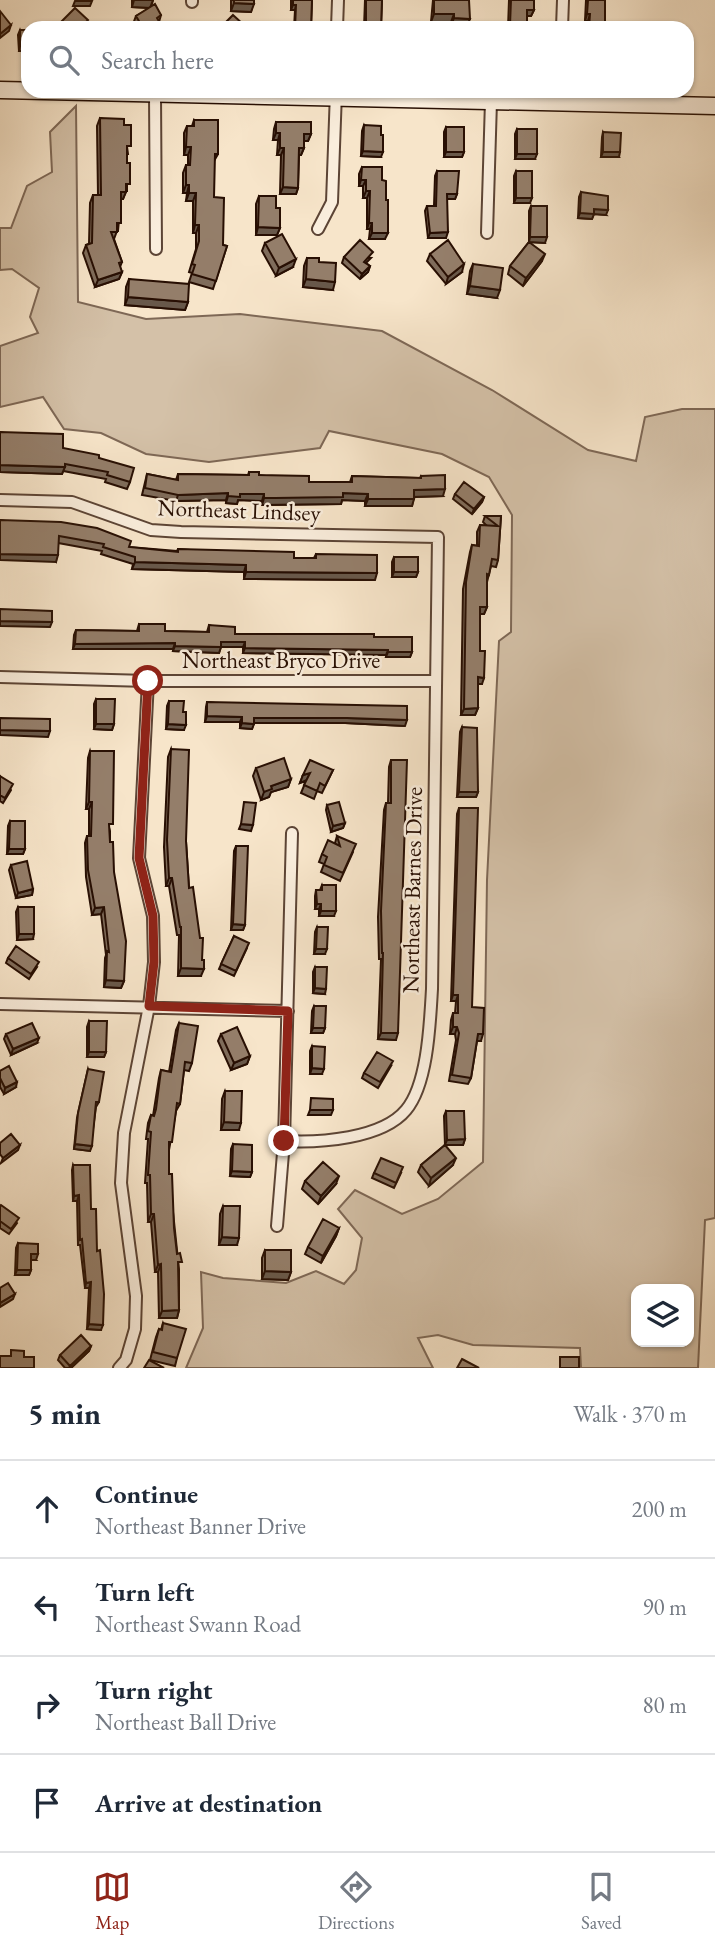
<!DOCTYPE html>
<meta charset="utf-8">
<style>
body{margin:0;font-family:"EB Garamond",serif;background:#f6f6f7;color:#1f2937}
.controls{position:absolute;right:21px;bottom:21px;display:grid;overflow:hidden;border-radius:14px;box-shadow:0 2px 5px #0004}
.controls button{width:63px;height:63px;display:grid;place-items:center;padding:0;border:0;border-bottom:2px solid #e0e1e3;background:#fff;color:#1f2937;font:35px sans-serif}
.stop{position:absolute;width:21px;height:21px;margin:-16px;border:5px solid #8f2418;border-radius:50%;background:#fff}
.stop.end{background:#8f2418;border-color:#fff;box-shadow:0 2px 7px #0008}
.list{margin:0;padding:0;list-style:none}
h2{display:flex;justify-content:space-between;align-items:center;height:91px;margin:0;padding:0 28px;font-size:30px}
h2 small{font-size:23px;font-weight:400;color:#747a83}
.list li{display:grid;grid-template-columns:46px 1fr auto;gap:21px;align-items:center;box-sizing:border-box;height:98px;padding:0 28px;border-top:2px solid #e0e1e3}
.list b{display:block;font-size:26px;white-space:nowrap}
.list p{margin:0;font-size:23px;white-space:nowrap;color:#747a83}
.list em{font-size:23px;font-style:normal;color:#747a83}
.icon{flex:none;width:38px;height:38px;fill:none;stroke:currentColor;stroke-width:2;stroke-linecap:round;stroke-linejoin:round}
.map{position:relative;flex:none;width:715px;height:1368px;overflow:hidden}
.search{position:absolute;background:#fff;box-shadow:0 2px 5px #0004;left:21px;right:21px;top:21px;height:77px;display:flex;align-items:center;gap:18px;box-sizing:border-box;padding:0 24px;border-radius:21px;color:#747a83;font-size:26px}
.sheet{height:483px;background:#fff}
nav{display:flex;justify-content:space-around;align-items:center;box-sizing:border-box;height:98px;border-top:2px solid #e0e1e3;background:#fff;font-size:19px;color:#747a83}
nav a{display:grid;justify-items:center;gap:4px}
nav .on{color:#8f2418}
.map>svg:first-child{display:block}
</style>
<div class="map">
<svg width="715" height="1368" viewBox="0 0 715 1368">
<rect width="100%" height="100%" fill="#f7e5ca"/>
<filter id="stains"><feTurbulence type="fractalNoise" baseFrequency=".00286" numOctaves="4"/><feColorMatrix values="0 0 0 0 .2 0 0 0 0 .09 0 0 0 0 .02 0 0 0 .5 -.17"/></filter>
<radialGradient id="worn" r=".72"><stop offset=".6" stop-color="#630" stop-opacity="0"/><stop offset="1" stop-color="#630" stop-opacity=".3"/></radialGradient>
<path fill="#d4c1a8" stroke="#7e6856" stroke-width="2" fill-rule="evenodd" d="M76 106 78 302 146 319 240 314 382 331 492 390 588 450 636 461 645 417 682 409H715V1218L705 1220 698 1368H581L580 1348 473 1345 438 1335 418 1338 433 1368H186L203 1328 201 1272 223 1278 286 1283 316 1271 344 1284 356 1270 362 1238 338 1209 355 1190 402 1214 438 1199 483 1162 487 880 499 641 511 632 512 515 489 477 442 454 329 431 320 448 209 462 146 454 101 433 64 429 43 397 0 407V346L38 333 30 317 39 288 12 269 0 270V228H11L27 186 52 172 50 132ZM689 1289V1342H636V1289Z"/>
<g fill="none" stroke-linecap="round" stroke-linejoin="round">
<defs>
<path id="street" d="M192 2V0
M337 28 338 0
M562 28 563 0
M155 94 156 249
M318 229 332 202 336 92
M487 233 491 101
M0 500 72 502 151 530 181 532 438 537 432 989C430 1022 428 1084 406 1110 382 1139 319 1143 284 1141
M0 677 148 681H436
M0 1004 288 1011
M277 1226 284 1141 292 833
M119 1368 126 1360 135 1329 136 1296 121 1183 124 1133 149 1006 154 962 153 916 139 858 148 681"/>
<path id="secondary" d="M0 90 715 106"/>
</defs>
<use href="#street" stroke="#5c4435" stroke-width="14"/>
<use href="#secondary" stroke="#280f03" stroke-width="19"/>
<use href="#street" stroke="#faeedd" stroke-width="10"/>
<use href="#secondary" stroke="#faeedd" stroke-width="16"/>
</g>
<path fill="#7f6c5b" stroke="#280f03" stroke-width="2" d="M132 0H153L151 7 161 15 159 22 163 28H136L133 24 136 16 150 8 132 7Z
M231 0H254L251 12 231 11Z
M291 0H312L311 28H294L295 10H291Z
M365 0H382L381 28H364Z
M433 0H469L467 26H451V22H431Z
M509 0H534V10L531 16H527V28H508Z
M586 0H605V28H587L588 21H585Z
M20 30 28 51H19L18 35Z
M100 118 124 125 128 154H127V191H126L123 199H121L118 231H117L114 239 122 262 120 267 122 272 119 279 95 287 83 253 86 245 89 244 90 203 93 195H98L97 126Z
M194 120 218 154 214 161V197L223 245 227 246 213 289 189 282 192 273 189 272 196 249V233H193V201H186L187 193H183V173L186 165H188V155H184V133L187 126H192Z
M276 122 311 134 308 141H304V148L301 155H299L298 188 296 194H280L281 155H277L278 140H273L274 129Z
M364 125 381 157 361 156 362 131Z
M446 127 464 152 462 157H444V132Z
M517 129 535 159H515V134Z
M603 132 619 157H601L602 137Z
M362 167 382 180 385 239H369L370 229H367V198H363V186H359V174Z
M437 171 457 194 455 199H447L446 238H428L425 211 427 206H434L435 176Z
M516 171 530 203H514V176Z
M581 192 606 215 594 214 592 219 578 218 579 197Z
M259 196 276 208 280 228 277 235H256V204Z
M531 206 545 243 530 242 542 261 523 286 508 274 510 266 529 242V211Z
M265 243 293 267 276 276 262 251Z
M430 254 462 272 446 284 427 261Z
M344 257 371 258 366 263 370 266 368 272 360 279 342 263Z
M307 258 319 262 333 290 303 287 304 266Z
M473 264 497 298 467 294 470 271Z
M129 279 188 302 185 310 125 305 126 287Z
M0 432 99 458 130 482 127 489 105 482 106 479 63 471 62 474 0 472Z
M249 472 259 475 309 482H350L352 476 420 478 421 476 443 496 414 497 412 506H365V501L342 500 341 504 262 505V501L238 500 237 504 226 503V500L176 501 142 495 147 474 176 480 178 474 248 475Z
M455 494 484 497 482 502 472 514 453 499Z
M485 516H501L498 560 496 567 491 566 487 582V607L484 614H480V651L482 684H478V708L475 715H461L463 589 470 552 472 545 477 546V532L480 525 487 526 483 522Z
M0 520 129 547 177 551 178 549 294 558H314L316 554 375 580 244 579V572L132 569 133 564 101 554 102 551 58 543 56 562Z
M394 557 418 572 416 577H392V562Z
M139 624 165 631 207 632 209 625 235 634 374 637 412 652 410 657H386V655L243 653V647H221L219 653 173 651V649H73L74 635 76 630 137 631Z
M96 699 114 724 112 730 94 729V704Z
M169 701 183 712 184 730 166 729 167 706Z
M207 702 405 726 345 723H254L252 729 240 728V722H205L206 707Z
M462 727 478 792 476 797H457L460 732Z
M171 749 186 841 189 888 201 976H178L179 935H177L169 886H166L164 847 168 757Z
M90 751 110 831V842L124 981 121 988 104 987 105 958 106 955 101 914 92 915 86 877 85 843 87 836H89V809H86L88 758Z
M391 760 396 1040 378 1039 381 959H379L378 917 384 810 386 803H388L389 767Z
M256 768 291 779 288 787 271 792 269 797 261 800 253 776Z
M333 770 322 793 317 791 314 799 301 793 306 781 300 783 303 775Z
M0 776 11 790 3 803 0 801Z
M327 805 345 823 343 828 331 832 326 810Z
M459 808 472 1007 481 1041H477L471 1078 468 1084 449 1081 456 1040 455 1034H450L451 1020 453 1013H455L456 1001H451L457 814Z
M10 821 25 849 23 854H7L8 826Z
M337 836 353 852 340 881 321 872 324 864 319 862 322 854 335 843Z
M236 846 245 925 243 930H231L234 851Z
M11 865 33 889 32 895 16 898 9 870Z
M322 885 334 916H319V909H315V896L316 890H320Z
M18 907 33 939 17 940 16 912Z
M317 927 325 954H314L315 932Z
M234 936 247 948 234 976 219 969Z
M8 958 37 967 29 979 6 963Z
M315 967 325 994 313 993V972Z
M314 1006 325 1028 323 1033H311L312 1011Z
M89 1021 106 1052 104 1057H87V1027Z
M179 1023 192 1063 189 1071 184 1070 180 1104 176 1111 169 1150V1174L179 1269V1310L177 1318H159L158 1272H155L151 1222H148L147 1183H145L148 1139H146L148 1123 151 1115 153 1116 159 1078 161 1070 169 1072 176 1030Z
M6 1034 37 1043 11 1055 4 1039Z
M221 1034 250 1056 247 1064 231 1070 218 1041Z
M312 1046 322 1074H310V1051Z
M391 1066 378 1088 362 1078 364 1073Z
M88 1069 99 1102 96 1107 90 1151 74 1149 77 1118Z
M0 1071 16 1087 4 1094 0 1087Z
M225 1091 239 1130H221L222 1099Z
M446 1111 465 1139 463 1145H445L453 1165 429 1186 418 1172 421 1165 445 1145 444 1116Z
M233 1144 252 1172 250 1177 230 1176 231 1149Z
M73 1165 91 1209 101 1330 87 1329 89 1288H85L80 1245H78L77 1201H73L72 1170Z
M374 1173H401L394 1188 372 1178Z
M305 1181 336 1184 318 1204 302 1189Z
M0 1206 17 1223 9 1234 0 1228Z
M223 1206 237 1245H219L220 1214Z
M339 1228 336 1236 321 1263 305 1254 308 1247Z
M18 1243 36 1260H31V1270L29 1275H15L16 1248Z
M265 1250 291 1272 288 1280 262 1279V1258Z
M163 1323 177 1358 175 1366 150 1360 156 1337 159 1329 161 1330Z
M91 1346 89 1351 71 1368H65L58 1360 60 1355Z"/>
<path fill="#68584a" stroke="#280f03" stroke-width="2" d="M134 0H153L150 8 132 7Z
M75 1H92L90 6H73Z
M234 3 254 4 251 12 231 11Z
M293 5H296L295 10H291Z
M527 10H534L531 16H525Z
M434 14H454L451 22H431Z
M587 14H590L588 21H585Z
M454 18 470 19 467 26H451Z
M11 25 9 31 0 38V34Z
M20 46H28V51H19Z
M276 133H280L278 140H273Z
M304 134H311L308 141H301Z
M186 147H191L188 155H184Z
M280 148H284L281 155H277Z
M299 148H304L301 155H297Z
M363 151 383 152 381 157 361 156Z
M446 152H464L462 157H444Z
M603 152H620L619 157H601Z
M517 154H537L535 159H515Z
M361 180H366L363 186H359Z
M186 185H189L187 193H183Z
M283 187 298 188 296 194H280Z
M366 191H370L367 198H363Z
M121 192H126L123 199H119Z
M189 193H196L193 201H186Z
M447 194H457L455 199H445Z
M516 198H532L530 203H514Z
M594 209 608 210 606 215 594 214 592 219 578 218 580 213Z
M369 223H372L370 229H367Z
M195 225H199L196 233H193Z
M258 227 280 228 277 235H256Z
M448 232 446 238H428L430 233Z
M372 233H388L385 239H369Z
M530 237H547L545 243 529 242Z
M545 254 542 261 523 286 526 278Z
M296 259 293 267 276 276 279 268Z
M464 264 462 272 446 284 448 277Z
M370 266 368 272 360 279 362 274Z
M122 272 119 279 95 287 98 280Z
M306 279 335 282 333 290 303 287Z
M470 286 500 290 497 298 467 294Z
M128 297 188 302 185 310 125 305Z
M0 465 65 467 62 474 0 472Z
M445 489 443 496 412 497 414 490Z
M228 493 226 500 176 501 178 495Z
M343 493 368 494 365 501 342 500 341 504 262 505 264 498Z
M240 494H264L262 501 238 500 237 504 226 503 228 496Z
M484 497 482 502 472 514 474 509Z
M368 499H414L412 506H365Z
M0 554 58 555 56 562 0 560Z
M135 562 246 565 244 572 132 569Z
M246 572 377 573 375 580 244 579Z
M394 572H418L416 577H392Z
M480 607H487L484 614H478Z
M0 621 52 622 50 627 0 626Z
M221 642H245L243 647H219Z
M175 643 173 649H73L75 644Z
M175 646 221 647 219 653 173 651Z
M245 648 388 650 386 655 243 653Z
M388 652H412L410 657H386Z
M478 677 484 678 482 684H475Z
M478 708 475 715H461L464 709Z
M207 716 242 717 240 722H205Z
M254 718H347L407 720 405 726 345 723H252Z
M242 723 254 724 252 729 240 728Z
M96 724H114L112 730 94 729Z
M168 724 186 725 184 730 166 729Z
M0 730 50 731 48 737 0 735Z
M310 773 307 780 300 783 303 775Z
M291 779 288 787 271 792 269 797 261 800 264 792 271 786Z
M459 792H478L476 797H457Z
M89 802H92L89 809H86Z
M345 823 343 828 331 832 333 826Z
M241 824 253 825 251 831 239 829Z
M9 849H25L23 854H7Z
M169 878H172L169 886H166Z
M33 889 32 895 16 898 18 893Z
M317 904H321L319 909H315Z
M104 907 101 914 92 915 95 908Z
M321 911H336L334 916H319Z
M233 924 245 925 243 930H231Z
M19 934H34L33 939 17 940Z
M316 949H327L325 954H314Z
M181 968 204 969 201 976H178Z
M106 980 124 981 121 988 104 987Z
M315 988 326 989 325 994 313 993Z
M453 995H458L456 1001H451Z
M453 1027H457L455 1034H450Z
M313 1028H325L323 1033H311Z
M381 1033H398L396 1040 378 1039Z
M478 1034H483L481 1041H475Z
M39 1038 37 1043 11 1055 13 1049Z
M89 1052H106L104 1057H87Z
M250 1056 247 1064 231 1070 234 1063Z
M312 1068 324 1069 322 1074H310Z
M17 1082 16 1087 4 1094 5 1088Z
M310 1110H333L331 1115H308Z
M224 1122 241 1123 239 1130H221Z
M465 1139 463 1145H445L447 1140Z
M75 1144 92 1146 90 1151 74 1149Z
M20 1145 18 1150 1 1163 3 1158Z
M456 1158 453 1165 429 1186 431 1178Z
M232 1171 252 1172 250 1177 230 1176Z
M339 1176 336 1184 318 1204 321 1196Z
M79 1195 77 1201H73L74 1196Z
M151 1214H154L151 1222H148Z
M339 1228 336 1236 321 1263 323 1256Z
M222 1237 239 1238 237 1245H219Z
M31 1254H38L36 1260H29Z
M161 1264 158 1272H155L158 1265Z
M17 1270H31L29 1275H15Z
M265 1271 291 1272 288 1280 262 1279Z
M91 1282 89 1288H85L86 1283Z
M15 1294 13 1299 0 1307V1303Z
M179 1310 177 1318H159L162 1311Z
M89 1324 103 1325 101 1330 87 1329Z
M91 1346 89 1351 71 1368H69L70 1366Z"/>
<path fill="#947e6a" stroke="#280f03" stroke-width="2" d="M234 0H254V4L234 3Z
M293 0H312L311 28H295L296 5H293Z
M366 0H382L381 28H366Z
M434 0H469L470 19 454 18V14H434Z
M511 0H534V10H527V28H516V25H510Z
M588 0H605V28H589L590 14H587Z
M155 4 161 15 157 18 163 28H143L136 16Z
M75 8 88 20 80 28H55Z
M0 11 11 25 0 34Z
M233 15 245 26 244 28H220Z
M20 30H28V46H20Z
M100 118 124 119V125H131V146H127V163H130V184H126V192H121V223H117V232H111L122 262 119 263 122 272 98 280 86 245 92 243 93 195H101Z
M194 120H218V154H215L214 197 224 198 223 245 227 246 216 281 192 274 195 265 192 264 199 241V225H195L196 193H189V185H186V165H190L191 147H186L187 126H194Z
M276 122H311V134H304V148H299L298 188 283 187 284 148H280V133H276Z
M364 125 381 126V135H383V152L363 151Z
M446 127H464V152H446Z
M517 129H537V154H517Z
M603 132 621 133 620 152H603Z
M362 167H382V180L386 181V200H388V233H372V223H369L370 191H366V180H361Z
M437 171H459L457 194H447L448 232 430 233 427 206H436Z
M516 171H532V198H516Z
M581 192 608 196V210L594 209V214L580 213Z
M259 196H276V208H280V228L258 227Z
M531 206H547V237H530Z
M282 234 296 259 279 268 265 243Z
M360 240 373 252 364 262 370 266 362 274 344 257Z
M448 240 464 264 448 277 430 254Z
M529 242 545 254 526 278 510 266Z
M307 258H319V262L336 263 335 282 306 279Z
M473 264 503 268 500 290 470 286Z
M129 279 189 284 188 302 128 297Z
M0 432 63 434V448L99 455V458L134 468 130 482 107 475 108 472 65 464V467L0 465Z
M249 472H259V475L309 476V482H352V476L421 478V476L445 475V489L414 490V499H368V494L343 493V497L275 498H264V494H240V497L228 496V493L178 495 145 488 147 474 178 480V474L249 475Z
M464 482 484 497 474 509 455 494Z
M485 516H501L498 560 492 559 489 575 487 574V607H480V651H485L484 678 478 677V708L464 709 466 582 472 545 479 546 480 525 498 526Z
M0 520 61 522 97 528 131 541 129 547 178 552V549L294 552V558H316V554L377 555V573L246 572V565L135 562V557L103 547 104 544 59 536 58 555 0 554Z
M394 557H418V572H394Z
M0 609 52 611V622L0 621Z
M139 624H165V631L209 632V625L235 627V634H374V637H412V652H388V650L245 648V642H221V647L175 646V643L75 644 76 630 139 631Z
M96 699H115L114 724H96Z
M169 701H184L183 712H186V725L168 724Z
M207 702 407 706V720L347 718H254V724L242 723V717L207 716Z
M0 718 50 719V731L0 730Z
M462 727 477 728 478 792H459Z
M171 749 189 750 186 841 189 888 193 887 200 938H203L202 960H204V969L181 968V927H180L172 878H169L167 840Z
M90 751H114L113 824H109L110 842H113L114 872 126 941 124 981 106 980 107 951 109 952 104 907 95 908 88 870 87 836H91L92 802H89Z
M284 758 291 779 271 786 272 789 264 792 256 768Z
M310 760 333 770 325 786 320 783 317 791 304 785 310 773 303 775Z
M391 760H407L398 1033H381L383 953H382L381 911 386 803H391Z
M0 776 13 784 5 798 0 795Z
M244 802 256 803 253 825 241 824Z
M339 802 345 823 333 826 327 805Z
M459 808H478L472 1007 484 1008 483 1034H478L471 1078 452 1075 459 1033 457 1027H453V1013H458V995H453Z
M10 821H25V849H9Z
M337 836 356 844 343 873 324 865 327 857 322 854 328 840 340 846Z
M236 846H248L245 925 233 924Z
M27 861 33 889 18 893 11 865Z
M322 885H336V911H321V904H317L316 890H322Z
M18 907H34V934H19Z
M317 927H328L327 949H316Z
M234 936 249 943 236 971 221 964Z
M16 946 39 962 31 974 8 958Z
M315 967H327L326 989 315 988Z
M314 1006H326L325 1028H313Z
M89 1021H107L106 1052H89Z
M32 1023 39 1038 13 1049 6 1034Z
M179 1023 198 1026 192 1063 185 1062 180 1104 177 1103 172 1142H169V1174H172L174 1228 177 1254 180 1253 182 1262H178L179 1310 162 1311 161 1264 158 1265 154 1214H151L150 1175H148L151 1132 148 1131 151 1115 154 1116 156 1109 161 1070 171 1072Z
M237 1027 250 1056 234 1063 221 1034Z
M312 1046 325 1047 324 1069 312 1068Z
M377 1052 393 1061 380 1082 364 1073Z
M9 1066 17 1082 5 1088 0 1078V1071Z
M88 1069 104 1072 99 1102H96L92 1146 75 1144 78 1113Z
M225 1091H242L241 1123 224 1122Z
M311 1098 333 1099V1110H310Z
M446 1111H464L465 1139 447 1140Z
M11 1134 20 1145 3 1158 0 1154V1143Z
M233 1144 252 1145V1172L232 1171Z
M445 1145 456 1158 431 1178 421 1165Z
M381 1158 403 1167 396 1183 374 1173Z
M323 1162 339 1176 321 1196 305 1181Z
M73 1165H90L91 1209H96L97 1251 100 1250 104 1294 103 1325 89 1324 91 1282 86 1283 82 1239 80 1240 79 1195 74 1196Z
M1 1205 19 1218 11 1229 0 1221V1206Z
M223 1206H240L239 1238 222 1237Z
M323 1219 339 1228 323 1256 308 1247Z
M18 1243 38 1244V1254H31V1270H17Z
M265 1250H291V1272L265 1271Z
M8 1283 15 1294 0 1303V1288Z
M163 1323 186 1329 177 1358 153 1352 159 1329 162 1330Z
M81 1335 91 1346 70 1366 60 1355Z
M11 1350 24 1351V1357H34V1368H0V1356H11Z
M560 1357H579V1368H560Z
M462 1359 479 1368H457Z
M149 1360 164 1368H144Z"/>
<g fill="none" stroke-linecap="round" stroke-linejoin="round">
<path stroke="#8f2418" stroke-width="9" d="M148 681 139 858 153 916 154 962 149 1006 288 1011 284 1141"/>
</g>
<g text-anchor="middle" stroke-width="5" stroke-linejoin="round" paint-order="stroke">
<g font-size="23" fill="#280f03" stroke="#faeedd">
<text transform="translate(239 510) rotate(2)" y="8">Northeast Lindsey</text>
<text x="281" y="668">Northeast Bryco Drive</text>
<text transform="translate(412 890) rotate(-89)" y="8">Northeast Barnes Drive</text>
</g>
</g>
<rect width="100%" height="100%" filter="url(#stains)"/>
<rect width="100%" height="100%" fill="url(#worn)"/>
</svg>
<div class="controls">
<button><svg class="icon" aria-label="layers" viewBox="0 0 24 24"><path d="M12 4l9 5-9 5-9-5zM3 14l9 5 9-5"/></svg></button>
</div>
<div class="stop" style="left:148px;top:681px"></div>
<div class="stop end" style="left:284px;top:1141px"></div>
<div class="search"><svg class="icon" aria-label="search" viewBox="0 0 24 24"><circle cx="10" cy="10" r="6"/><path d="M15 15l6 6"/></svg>Search here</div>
</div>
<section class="sheet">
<h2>5 min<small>Walk · 370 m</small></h2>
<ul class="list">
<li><svg class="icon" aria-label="ahead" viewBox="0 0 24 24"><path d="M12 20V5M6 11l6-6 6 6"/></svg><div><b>Continue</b><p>Northeast Banner Drive</p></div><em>200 m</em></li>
<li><svg class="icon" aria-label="left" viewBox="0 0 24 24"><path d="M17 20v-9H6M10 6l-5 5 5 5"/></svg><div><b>Turn left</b><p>Northeast Swann Road</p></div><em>90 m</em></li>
<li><svg class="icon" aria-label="right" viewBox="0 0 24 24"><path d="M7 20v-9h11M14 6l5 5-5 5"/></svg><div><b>Turn right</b><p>Northeast Ball Drive</p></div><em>80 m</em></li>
<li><svg class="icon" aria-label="arrive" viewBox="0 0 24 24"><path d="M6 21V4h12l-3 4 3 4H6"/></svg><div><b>Arrive at destination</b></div></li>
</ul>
</section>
<nav>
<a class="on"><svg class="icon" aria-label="map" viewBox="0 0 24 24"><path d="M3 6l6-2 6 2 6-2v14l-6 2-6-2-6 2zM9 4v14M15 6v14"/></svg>Map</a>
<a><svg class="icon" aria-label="directions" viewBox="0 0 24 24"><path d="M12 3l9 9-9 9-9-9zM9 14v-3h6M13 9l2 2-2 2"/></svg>Directions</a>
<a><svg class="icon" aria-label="saved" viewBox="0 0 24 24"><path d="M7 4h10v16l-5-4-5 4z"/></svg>Saved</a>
</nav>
